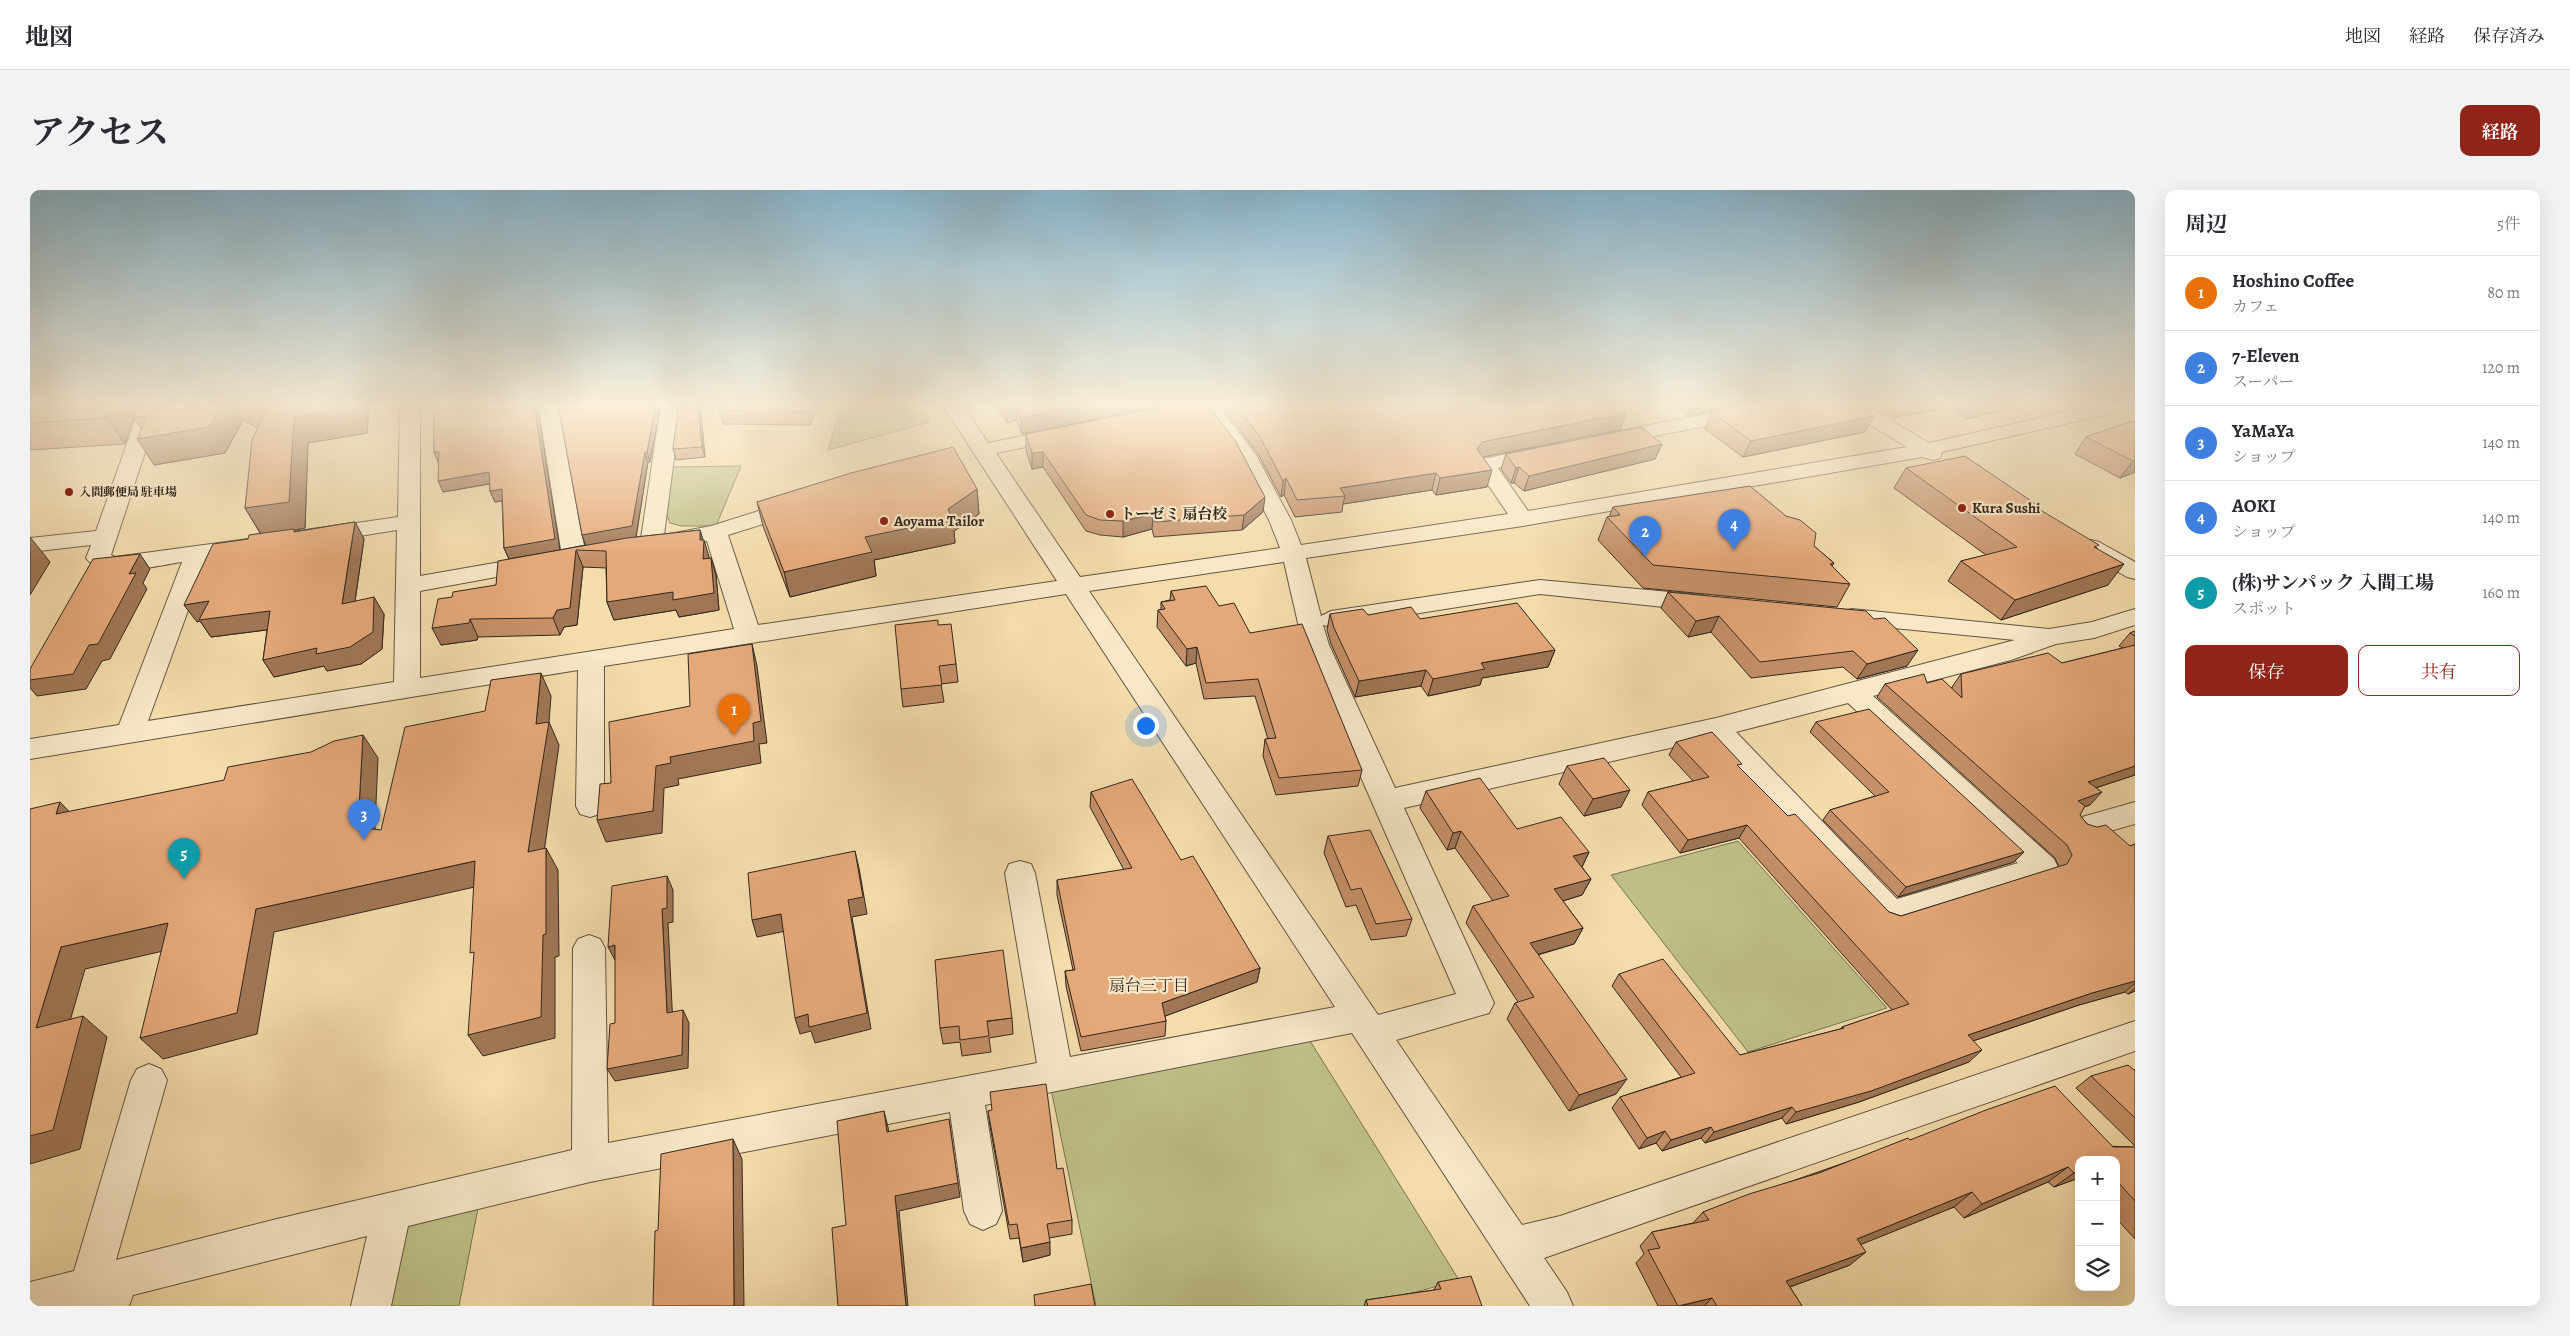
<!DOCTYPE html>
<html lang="ja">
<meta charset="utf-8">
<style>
body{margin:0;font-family:Alegreya,"Noto Serif JP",serif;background:#f2f2f3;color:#2b2b33}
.controls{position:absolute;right:15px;bottom:15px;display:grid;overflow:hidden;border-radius:10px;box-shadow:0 5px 20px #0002}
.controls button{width:45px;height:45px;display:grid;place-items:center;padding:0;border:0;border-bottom:1px solid #e1e1e2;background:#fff;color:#2b2b33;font:25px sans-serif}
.you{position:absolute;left:1115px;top:535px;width:18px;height:18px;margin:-12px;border:4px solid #fff;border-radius:50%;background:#1a73e8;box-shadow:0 0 0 8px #1a73e833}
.badge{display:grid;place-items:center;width:32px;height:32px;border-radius:50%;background:#8f2418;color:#fff;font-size:16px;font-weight:700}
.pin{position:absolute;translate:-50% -41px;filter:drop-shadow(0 1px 2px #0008)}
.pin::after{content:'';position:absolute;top:26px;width:18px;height:15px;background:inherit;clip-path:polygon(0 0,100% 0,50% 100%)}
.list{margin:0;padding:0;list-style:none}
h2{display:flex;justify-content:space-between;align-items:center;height:65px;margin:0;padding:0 20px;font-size:21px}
h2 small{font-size:16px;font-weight:400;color:#7c7c81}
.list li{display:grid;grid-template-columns:32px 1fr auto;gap:15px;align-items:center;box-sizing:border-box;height:75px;padding:0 20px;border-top:1px solid #e1e1e2}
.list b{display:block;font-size:19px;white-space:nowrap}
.list p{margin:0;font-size:16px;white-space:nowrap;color:#7c7c81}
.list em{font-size:16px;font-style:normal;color:#7c7c81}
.actions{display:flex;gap:10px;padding:15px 20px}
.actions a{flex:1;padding:11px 0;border:1px solid #8f2418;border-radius:10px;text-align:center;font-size:18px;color:#8f2418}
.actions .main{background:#8f2418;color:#fff}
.icon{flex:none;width:28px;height:28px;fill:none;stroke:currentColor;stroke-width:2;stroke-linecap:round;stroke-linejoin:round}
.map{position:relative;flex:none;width:2105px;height:1116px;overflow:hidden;border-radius:10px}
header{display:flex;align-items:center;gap:30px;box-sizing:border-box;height:70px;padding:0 25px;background:#fff;border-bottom:1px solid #e1e1e2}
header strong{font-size:24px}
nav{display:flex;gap:28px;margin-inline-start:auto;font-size:18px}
.intro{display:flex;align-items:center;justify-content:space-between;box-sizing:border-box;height:120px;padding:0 30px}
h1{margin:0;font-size:35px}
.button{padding:12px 22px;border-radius:10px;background:#8f2418;color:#fff;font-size:18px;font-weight:700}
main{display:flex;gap:30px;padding:0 30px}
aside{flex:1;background:#fff;border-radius:10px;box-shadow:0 5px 20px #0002}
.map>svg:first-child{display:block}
</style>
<header>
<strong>地図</strong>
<nav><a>地図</a><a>経路</a><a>保存済み</a></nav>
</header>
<div class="intro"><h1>アクセス</h1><a class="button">経路</a></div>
<main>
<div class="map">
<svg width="2105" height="1116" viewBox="0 0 2105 1116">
<rect width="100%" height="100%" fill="#f4dcab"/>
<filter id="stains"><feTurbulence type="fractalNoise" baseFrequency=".004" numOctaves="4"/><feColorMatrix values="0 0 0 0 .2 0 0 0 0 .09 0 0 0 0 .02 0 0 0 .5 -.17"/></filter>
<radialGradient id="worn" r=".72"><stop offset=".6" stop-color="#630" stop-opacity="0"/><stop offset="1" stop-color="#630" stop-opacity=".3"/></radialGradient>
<path fill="#bec087" stroke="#787453" d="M812 214H889L900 232 798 260Z
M711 276 686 336H651L640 333 636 323 641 277Z
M1708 651 1857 818 1718 862 1581 685Z
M1277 846 1429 1090 1336 1116H1066L1021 899Z
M449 1013 429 1116H358L375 1030Z"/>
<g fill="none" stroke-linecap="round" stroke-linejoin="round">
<defs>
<path id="minor" d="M111 214H131L81 365 85 367 218 349 226 351 229 356 226 361 177 368 118 531 364 492 367 340 292 352 284 350 281 345 284 340 292 338 368 327 370 214H390V386L504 366 512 368 516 373 512 378 504 380 390 401V488L704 439 677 351C660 354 628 364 613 360L610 355 631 214H651L634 345 681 336 767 309 775 311 778 316 775 321 698 345 728 435 1027 391 912 214H932L958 253 1032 238 1039 240 1042 244 1039 248 966 263 1050 387 1250 358 1239 330 1206 266 1167 214H1187L1226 265 1261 330 1271 355 1478 324 1444 274 1448 270 1510 257 1517 259 1520 263 1517 267 1468 278 1498 321 1877 257 1812 218 1809 214H1834L1899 253 2071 214H2105V218L1912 262 1910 268 1903 270 1892 267 1493 336 1276 368 1291 426 1301 421 1510 390 1672 405 1681 408 1684 413 1681 418 1672 421 1510 404 1301 437 1293 435 1299 455 1365 598 1686 528 1985 450 1813 433 1810 427 1813 421 1822 419 2019 439 2062 432 2105 419V435L2064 448 2026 454 1981 470 1843 506 2024 669 2028 677 2024 685 1861 737 1850 733 1680 549 1374 618 1464 813 1459 823 1366 850 1492 1035 1530 1026 2105 831V861L1514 1068 1537 1102 1543 1116H1500L1322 843 955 915 972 1021 966 1034 953 1040 940 1034 934 1021 920 922 560 992 378 1036 361 1116H321L337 1046 103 1105 99 1116H0V1092L44 1081 101 890 107 879 119 874 131 879 137 890 86 1070 247 1029 542 960 543 758 548 749 559 745 570 749 575 758 578 953 1007 873 975 683 979 674 990 671 1001 674 1005 683 1040 867 1305 817 1036 404 574 476V616L570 624 560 627 550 624 546 616 548 480 0 569V549L89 535 152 372C128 375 72 391 56 368L61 355 0 362V348L66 341ZM1254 372 1273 455 1426 804 1348 825 1059 401ZM1818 513 1988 673 1867 709 1706 542Z
M508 214H528L556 366 552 371 544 373 536 371 532 366Z
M1726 214H1768L1765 218 1758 220 1579 255 1572 253 1569 249 1572 245 1579 243Z
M2061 350 2069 352 2105 372V389L2097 387 2053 362 2050 357 2053 352Z
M2105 612V634L2055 648 2045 645 2040 637 2045 629Z"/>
</defs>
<use href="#minor" stroke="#625542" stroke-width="2"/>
<use href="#minor" fill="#f8e8c8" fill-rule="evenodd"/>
</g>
<path fill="#c59068" stroke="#32281f" d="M0 214H339L337 243 278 253 275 338 265 340 266 341 325 332 334 349 325 411 354 424 352 459 331 474 297 481 294 476 244 487 233 470 237 440 181 447 170 431 167 432 218 349 230 343 215 318 228 238 213 230 195 263 124 275 111 239 104 228 95 254 0 260Z
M404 214 530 360 555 355 552 345 528 214H631L620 272H618L606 347 670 340 679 368 686 385 689 420 649 427 646 420 584 430 577 412 576 378 553 377 547 435 534 437 530 445 448 447 447 450 411 455 422 407 466 395 479 369 474 358 472 311 465 312 460 301V294L413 302 408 272 404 262Z
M649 214H670L675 267 646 270 643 259Z
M687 214H788L780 235 694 234Z
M963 214H1142L992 244 987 230 977 233Z
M1194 214H1584L1596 223 1590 240 1453 267 1457 297 1406 305 1402 300 1313 314 1312 322 1265 327 1254 305 1251 307 1228 264 1193 218Z
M1643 214H1716L1658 226Z
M1838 214H1998L1937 229 1919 218 1862 228Z
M1842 217 1839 223 1835 242 1713 267 1675 239 1682 222Z
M2102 231 2105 282 2090 288 2045 264 2056 247Z
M996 244 1233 322 1212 340 1124 347 1122 339 1093 347 1070 345 1056 341 1013 277 1002 279 996 260Z
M1632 254 1625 269 1494 301 1484 293H1481L1471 279 1476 264Z
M1876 278 2009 319 2067 358 2078 395 1971 430 1918 391 1931 371 1956 365 1864 298Z
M947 299 949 324 924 341 925 353 844 370 846 386 760 407 733 336 727 312Z
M1583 317 1784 356 1804 373 1802 376 1820 394 1807 417 1613 398 1568 350 1577 327H1579Z
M1141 401 1189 416 1220 443 1332 580 1328 596 1246 605 1233 566 1235 549H1238L1225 506 1174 509 1166 473 1156 476 1127 437 1128 420H1131V412L1140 410Z
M1638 402 1877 476 1827 489 1813 477 1721 488 1681 442 1658 447 1631 418Z
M1300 424 1338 425 1390 429 1525 460 1518 477 1452 488 1450 495 1398 506 1391 496 1325 507 1301 454 1297 440Z
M908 435 926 474 928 492 911 494 914 512 873 517 871 499Z
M2105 441V585L2066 598 2060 615 2054 617 2050 625 2057 634 2100 656 2105 654V801L2098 804 2095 802 2049 815 1943 851 1939 872 1829 912 1756 934 1752 928 1675 953 1671 948 1632 961 1626 953 1609 959 1582 918 1590 907 1651 887 1582 796 1589 784 1710 865 1810 839 1812 837 1862 820 1709 648 1650 663 1612 615 1618 602 1663 591 1639 565 1646 552 1710 578 1758 626 1859 722 1871 726 2029 677 2025 668 1847 507 1855 494 1897 493 1922 498V497L1931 484 2032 473 2093 458 2089 456 2100 443Z
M1786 532 1984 672 1868 707 1793 630 1800 620 1845 606 1780 542Z
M1537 576 1591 617 1554 626 1529 594Z
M1396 601 1487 639 1559 662 1552 677 1561 689 1552 705 1533 711 1553 738 1544 754 1508 765 1586 904 1539 921 1477 829 1485 813 1488 812 1436 733 1443 716 1463 711 1425 658 1417 660 1390 618Z
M1061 602 1151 670 1230 778 1227 792 1135 826 1136 831 1135 846 1051 861 1036 796 1035 781 1043 780 1027 705V690L1094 680 1060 617Z
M1298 646 1382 729 1376 746 1341 750 1326 715 1316 717 1294 663Z
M982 828 983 844 959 848 961 862 932 866 930 852 913 854 910 838Z
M2104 880H2105V956L2046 898 2061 886Z
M962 920 1027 979 1042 1030V1044L1019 1048 1020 1065 993 1072 989 1048 980 1049 960 936 958 921Z
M1880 950 2105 957V1049L2086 1028V970H2049V988L2024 997 2018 992 1934 1028 1924 1017 1831 1054 1820 1075 1760 1097 1772 1116H1628L1606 1073 1614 1064 1610 1056 1622 1042 1663 1033 1673 1022Z
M1408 1092 1452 1116H1334L1336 1110 1404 1100Z"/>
<path fill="#a07655" stroke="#32281f" d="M83 214H109L103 227 104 228 95 254 77 228Z
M193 214H203L213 230 195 263 124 275 107 249Z
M324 214H339L337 243 278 253 275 338 265 340 274 356 231 344 215 318 264 227Z
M504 214H507L530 360 479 369 474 358Z
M626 214H631L620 272 617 262Z
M668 214H670L675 267 672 257Z
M781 214H788L780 235 778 222Z
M986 214 987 230 977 233 976 216Z
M1061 214H1142L992 244 991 228Z
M1663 214H1716L1658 226Z
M1869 214H1921L1919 218 1862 228Z
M1945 214H1998L1937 229Z
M1842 217 1836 227 1844 226 1835 242 1713 267 1721 251 1833 218Z
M1596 223 1590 240 1448 268 1447 259 1452 252Z
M1632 254 1625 269 1494 301 1499 286Z
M404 262H409V273Z
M615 262 618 272 606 347 556 356 552 345Z
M1013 262V277L1002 279V263Z
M2105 270V282L2090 288 2103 271Z
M1489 277 1484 293H1481L1486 278Z
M1462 280 1457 297 1406 305 1410 288Z
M459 282 463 293 413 302 408 291Z
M1406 283 1402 300 1313 314 1315 306 1310 298Z
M1256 288 1254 305 1251 307 1253 291Z
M472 299 476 310 465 312 460 301Z
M947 299 949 324 924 341 925 353 844 370 846 386 760 407 754 382 835 347 918 319Z
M1235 307 1233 322 1212 340 1214 325Z
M1123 324 1122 339 1093 347V331Z
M325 332 334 349 322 431 312 414Z
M670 340 674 354V350L679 367 678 386 673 369 670 350Z
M0 347 20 372 0 405Z
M546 360 553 377 547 435 534 437 530 445 523 428 527 420Z
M110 364 120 379 113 393 117 399 80 469 72 471 56 499 7 506 0 498V490L99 384Z
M681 368 686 385 689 420 649 427 646 420 584 430 577 412Z
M2094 374 2078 395 1971 430 1985 410Z
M344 407 354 424 352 459 331 474 297 481 294 476 244 487 233 470Z
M179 411 240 421 251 438 181 447 170 431 167 432 154 415Z
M1689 426 1681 442 1658 447 1666 431Z
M440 429 448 447 447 450 411 455 402 438Z
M722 454 727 476 737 553 729 554 731 573 648 589 649 595 634 598 632 643 576 652 567 630 626 576 640 567 723 533Z
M1167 457 1166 473 1156 476 1157 459Z
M1525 460 1518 477 1452 488 1450 495 1398 506 1403 489 1451 473Z
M1888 460 1877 476 1827 489 1837 474Z
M1396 480 1391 496 1325 507 1329 491Z
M511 483 521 506 519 532 529 555 511 684 498 662 506 534Z
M333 545 348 568 344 659 328 637Z
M2105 576V585L2046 604 2058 592Z
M1600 600 1591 617 1554 626 1563 609Z
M2072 602 2060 615 2036 623 2048 611Z
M30 612 52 635 26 624Z
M1717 635 1709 648 1650 663 1658 650Z
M1431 641 1425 658 1417 660 1423 643Z
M516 658 528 680 529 766 525 767V848L453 866 438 845 513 745Z
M825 661 829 678 837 724 822 727 841 839 785 853 781 841 770 844 765 828 778 824 818 710Z
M1559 662 1551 679 1543 666Z
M1994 662 1984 672 1868 707 1876 697Z
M445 671 458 694 244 742 227 844 133 869 110 848 226 719Z
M637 686 643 700V732L638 733 643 836 637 823 632 719Z
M1561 689 1552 705 1516 716 1524 699Z
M751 724 756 741 727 747 722 730Z
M138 733 159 755 55 779 32 859 6 838 31 757Z
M1553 738 1544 754 1492 769 1500 753Z
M585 755V770L578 757Z
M1230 778 1227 792 1130 828 1132 813Z
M2105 791V793L2095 802 2049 815 1925 857 1938 845 2062 803Z
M2105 798V801L2098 804Z
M653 820 659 833 658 878 585 891 577 879Z
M53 826 77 847 50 959 0 974V946Z
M1952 860 1939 872 1829 912 1756 934 1766 922Z
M1597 889 1586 904 1539 921 1549 905Z
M1762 917 1752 928 1675 953 1684 942Z
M854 921 858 937 861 957 857 942Z
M919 929 930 1007 869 1021 878 1116H876L865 1006Z
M1681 937 1671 948 1632 961 1641 950Z
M1635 941 1626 953 1609 959 1617 948Z
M703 949 712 969 714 1116H704Z
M2038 977 2018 992 1934 1028 1952 1014Z
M2049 981V988L2024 997 2044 983Z
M1942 1002 1924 1017 1810 1063 1827 1049Z
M1020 1052V1065L993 1072 991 1058Z
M1836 1062 1820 1075 1740 1104 1756 1091Z
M1682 1108 1674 1116H1651Z"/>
<path fill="#e5a879" stroke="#32281f" d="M0 214H83L77 228 0 233Z
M108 214H193L179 237 107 249 117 226 103 227Z
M217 214H324V217L264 227 259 312 215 318 222 250 235 223Z
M404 214H504L525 349 474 358 472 299 460 301 459 282 408 291 409 262H404Z
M528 214H626L617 262H615L602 336 552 345Z
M649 214H668L672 257 643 259Z
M688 214H781L778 222 691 220Z
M974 214H985L976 216Z
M986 214H1061L991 228Z
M1147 214H1177L1206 252 1235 307 1214 325 1125 332 1123 324 1093 331 1070 330 1056 325 1013 262 1002 263 996 244Z
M1204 214H1584L1596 223 1452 252 1447 259 1462 280 1410 288 1406 283 1310 298 1315 306 1267 310 1256 288 1253 291 1230 247Z
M1723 214H1837L1842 217 1833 218 1844 226 1721 251 1682 222Z
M2102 231 2105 232V270L2103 271 2056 247Z
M1611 237 1632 254 1499 286 1489 277 1486 278 1476 264Z
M923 257 947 299 918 319 922 329 835 347 842 362 754 382 727 312 821 283Z
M1935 266 2010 317 2007 318 2069 355 2064 357 2094 374 1985 410 1931 371 1987 357 1876 278Z
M1720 296 1756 326 1770 330 1786 343 1784 356 1804 373 1800 374 1820 394 1623 375 1577 327 1590 325 1583 317Z
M325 332 312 414 344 407 343 442 320 457 286 464 287 458 233 470 240 421 169 430 179 411 154 415 183 354 218 349 219 345 264 339V342Z
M670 340V350H674L673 369 681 368 684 403 643 410V402L577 412 576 361 546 360 540 418 527 420 523 428 440 429 439 433 402 438 408 409 422 407 423 402 466 395 468 371 597 348Z
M110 364 99 384 106 383 68 454 59 455 43 484 0 490V479L63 369Z
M1176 396 1189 416 1204 413 1220 443 1272 434 1332 580 1249 588 1235 549 1246 548 1228 489 1176 493 1167 457 1157 459 1128 420 1135 419 1131 412 1145 410 1141 401Z
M1638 402 1836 421 1844 429 1855 428 1888 460 1837 474 1823 461 1730 472 1689 426 1666 431Z
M1487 413 1525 460 1451 473 1455 479 1403 489 1396 480 1329 491 1304 438 1300 424 1333 419 1338 425 1381 417 1390 429Z
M908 430V435L921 434 926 474 909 476 912 495 871 499 865 435Z
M2105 441V446L2100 443Z
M722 454 731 531 723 533 724 551 640 567 641 573 626 576 623 621 567 630 570 594 581 593 579 532 660 516 658 464Z
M2105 455V576L2058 592 2072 602 2048 611 2055 616 2050 625 2057 634 2067 637 2076 635 2100 656 2105 654V791L2062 803 1938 845 1952 860 1841 901 1766 922 1762 917 1684 942 1681 937 1641 950 1635 941 1617 948 1590 907 1665 883 1589 784 1633 769 1710 865 1814 838 1812 837 1879 814 1717 635 1658 650 1618 602 1679 587 1646 552 1682 542 1712 574 1707 575 1758 626 1765 624 1859 722 1871 726 2037 674 2042 665 2037 655 1855 494 1894 484 1897 493 1912 489 1932 508 1931 484 2018 463 2032 473Z
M511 483 506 534 519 532 498 662 516 658V744L513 745 511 827 438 845 444 762 440 763 445 671 226 719 207 823 110 848 138 733 31 757 6 838 53 826 23 940 0 946V619L30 612 26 624 194 590 198 577 281 562 304 551 333 545 328 637 351 640 375 537 455 521 461 490Z
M1839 519 1994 662 1876 697 1800 620 1859 602 1786 532Z
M1574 568 1600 600 1563 609 1537 576Z
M1450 588 1487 639 1531 627 1559 662 1543 666 1561 689 1524 699 1553 738 1500 753 1597 889 1549 905 1485 813 1504 807 1443 716 1479 706 1431 641 1423 643 1396 601Z
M1102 589 1151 670 1163 666 1230 778 1132 813 1136 831 1051 847 1035 781 1045 780 1027 690 1102 678 1061 602Z
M1340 640 1382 729 1346 734 1331 698 1321 700 1298 646Z
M825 661 833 707 818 710 837 823 779 837 778 824 765 828 751 724 722 730 718 683Z
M637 686V718L632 719 637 823 653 820 652 865 577 879 580 834 585 833V755L578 757 582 696Z
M973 760 982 828 957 831 959 846 930 850 929 836 910 838 905 770Z
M2098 875 2104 880H2105V928L2061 886Z
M1016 894 1027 979 1033 978 1042 1030 1017 1034 1020 1052 991 1058 987 1034 979 1035 958 921 962 920 960 902Z
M2025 896 2083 957H2105V1011L2086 990V970H2049V981L2044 983 2038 977 1952 1014 1942 1002 1827 1049 1836 1062 1756 1091 1772 1116H1687L1682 1108 1648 1116 1618 1060 1630 1058 1622 1042 1679 1030 1673 1022 1719 1004 1789 983 1878 948 1880 950 1956 920Z
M854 921 857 942 919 929 928 993 865 1006 876 1116H808L802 1038 816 1035 807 931Z
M703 949 704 1116H623L625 1041 628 1040 631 964Z
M1441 1086 1452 1116H1338L1336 1110 1411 1099 1408 1092Z
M1061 1094 1065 1116H1005L1004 1105Z"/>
<linearGradient id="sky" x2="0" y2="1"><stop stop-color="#89b7d0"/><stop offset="0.58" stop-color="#faefd9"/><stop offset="1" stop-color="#faefd9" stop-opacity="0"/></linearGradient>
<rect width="2105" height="371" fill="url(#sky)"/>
<g fill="#8f2418" stroke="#f8e8c8" stroke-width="2">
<circle cx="39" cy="302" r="5"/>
<circle cx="1932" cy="318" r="5"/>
<circle cx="1080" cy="324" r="5"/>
<circle cx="854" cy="331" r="5"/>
</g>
<g text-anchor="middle" stroke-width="4.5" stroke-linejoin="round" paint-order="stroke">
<g font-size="12" font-weight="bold" fill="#32281f" stroke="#f8e8c8" text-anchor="start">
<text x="49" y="306">入間郵便局 駐車場</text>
</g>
<g font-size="15" font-weight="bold" fill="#32281f" stroke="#f8e8c8" text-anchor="start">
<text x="1942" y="323">Kura Sushi</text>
<text x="1090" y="329">トーゼミ 扇台校</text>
<text x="864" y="336">Aoyama Tailor</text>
</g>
<g font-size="16" fill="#32281f" stroke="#f8e8c8">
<text x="1119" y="801">扇台三丁目</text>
</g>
</g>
<rect width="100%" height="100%" filter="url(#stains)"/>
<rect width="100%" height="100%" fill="url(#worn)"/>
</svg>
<div class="controls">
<button>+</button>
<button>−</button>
<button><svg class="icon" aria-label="layers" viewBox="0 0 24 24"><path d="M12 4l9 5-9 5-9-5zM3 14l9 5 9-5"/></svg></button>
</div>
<div class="you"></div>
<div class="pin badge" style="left:704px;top:545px;background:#e8710a">1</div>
<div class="pin badge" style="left:1615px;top:367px;background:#3f7fe0">2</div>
<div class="pin badge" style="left:334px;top:650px;background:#3f7fe0">3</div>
<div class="pin badge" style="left:1704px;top:360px;background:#3f7fe0">4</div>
<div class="pin badge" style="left:154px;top:689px;background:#0f9aa8">5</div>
</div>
<aside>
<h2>周辺<small>5件</small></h2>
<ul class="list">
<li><span class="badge" style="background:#e8710a">1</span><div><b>Hoshino Coffee</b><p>カフェ</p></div><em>80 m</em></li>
<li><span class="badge" style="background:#3f7fe0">2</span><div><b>7-Eleven</b><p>スーパー</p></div><em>120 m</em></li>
<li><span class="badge" style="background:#3f7fe0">3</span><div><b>YaMaYa</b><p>ショップ</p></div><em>140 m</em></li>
<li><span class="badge" style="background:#3f7fe0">4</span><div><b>AOKI</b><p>ショップ</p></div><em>140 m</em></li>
<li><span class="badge" style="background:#0f9aa8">5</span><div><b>(株)サンパック 入間工場</b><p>スポット</p></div><em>160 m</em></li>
</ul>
<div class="actions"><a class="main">保存</a><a>共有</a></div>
</aside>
</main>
